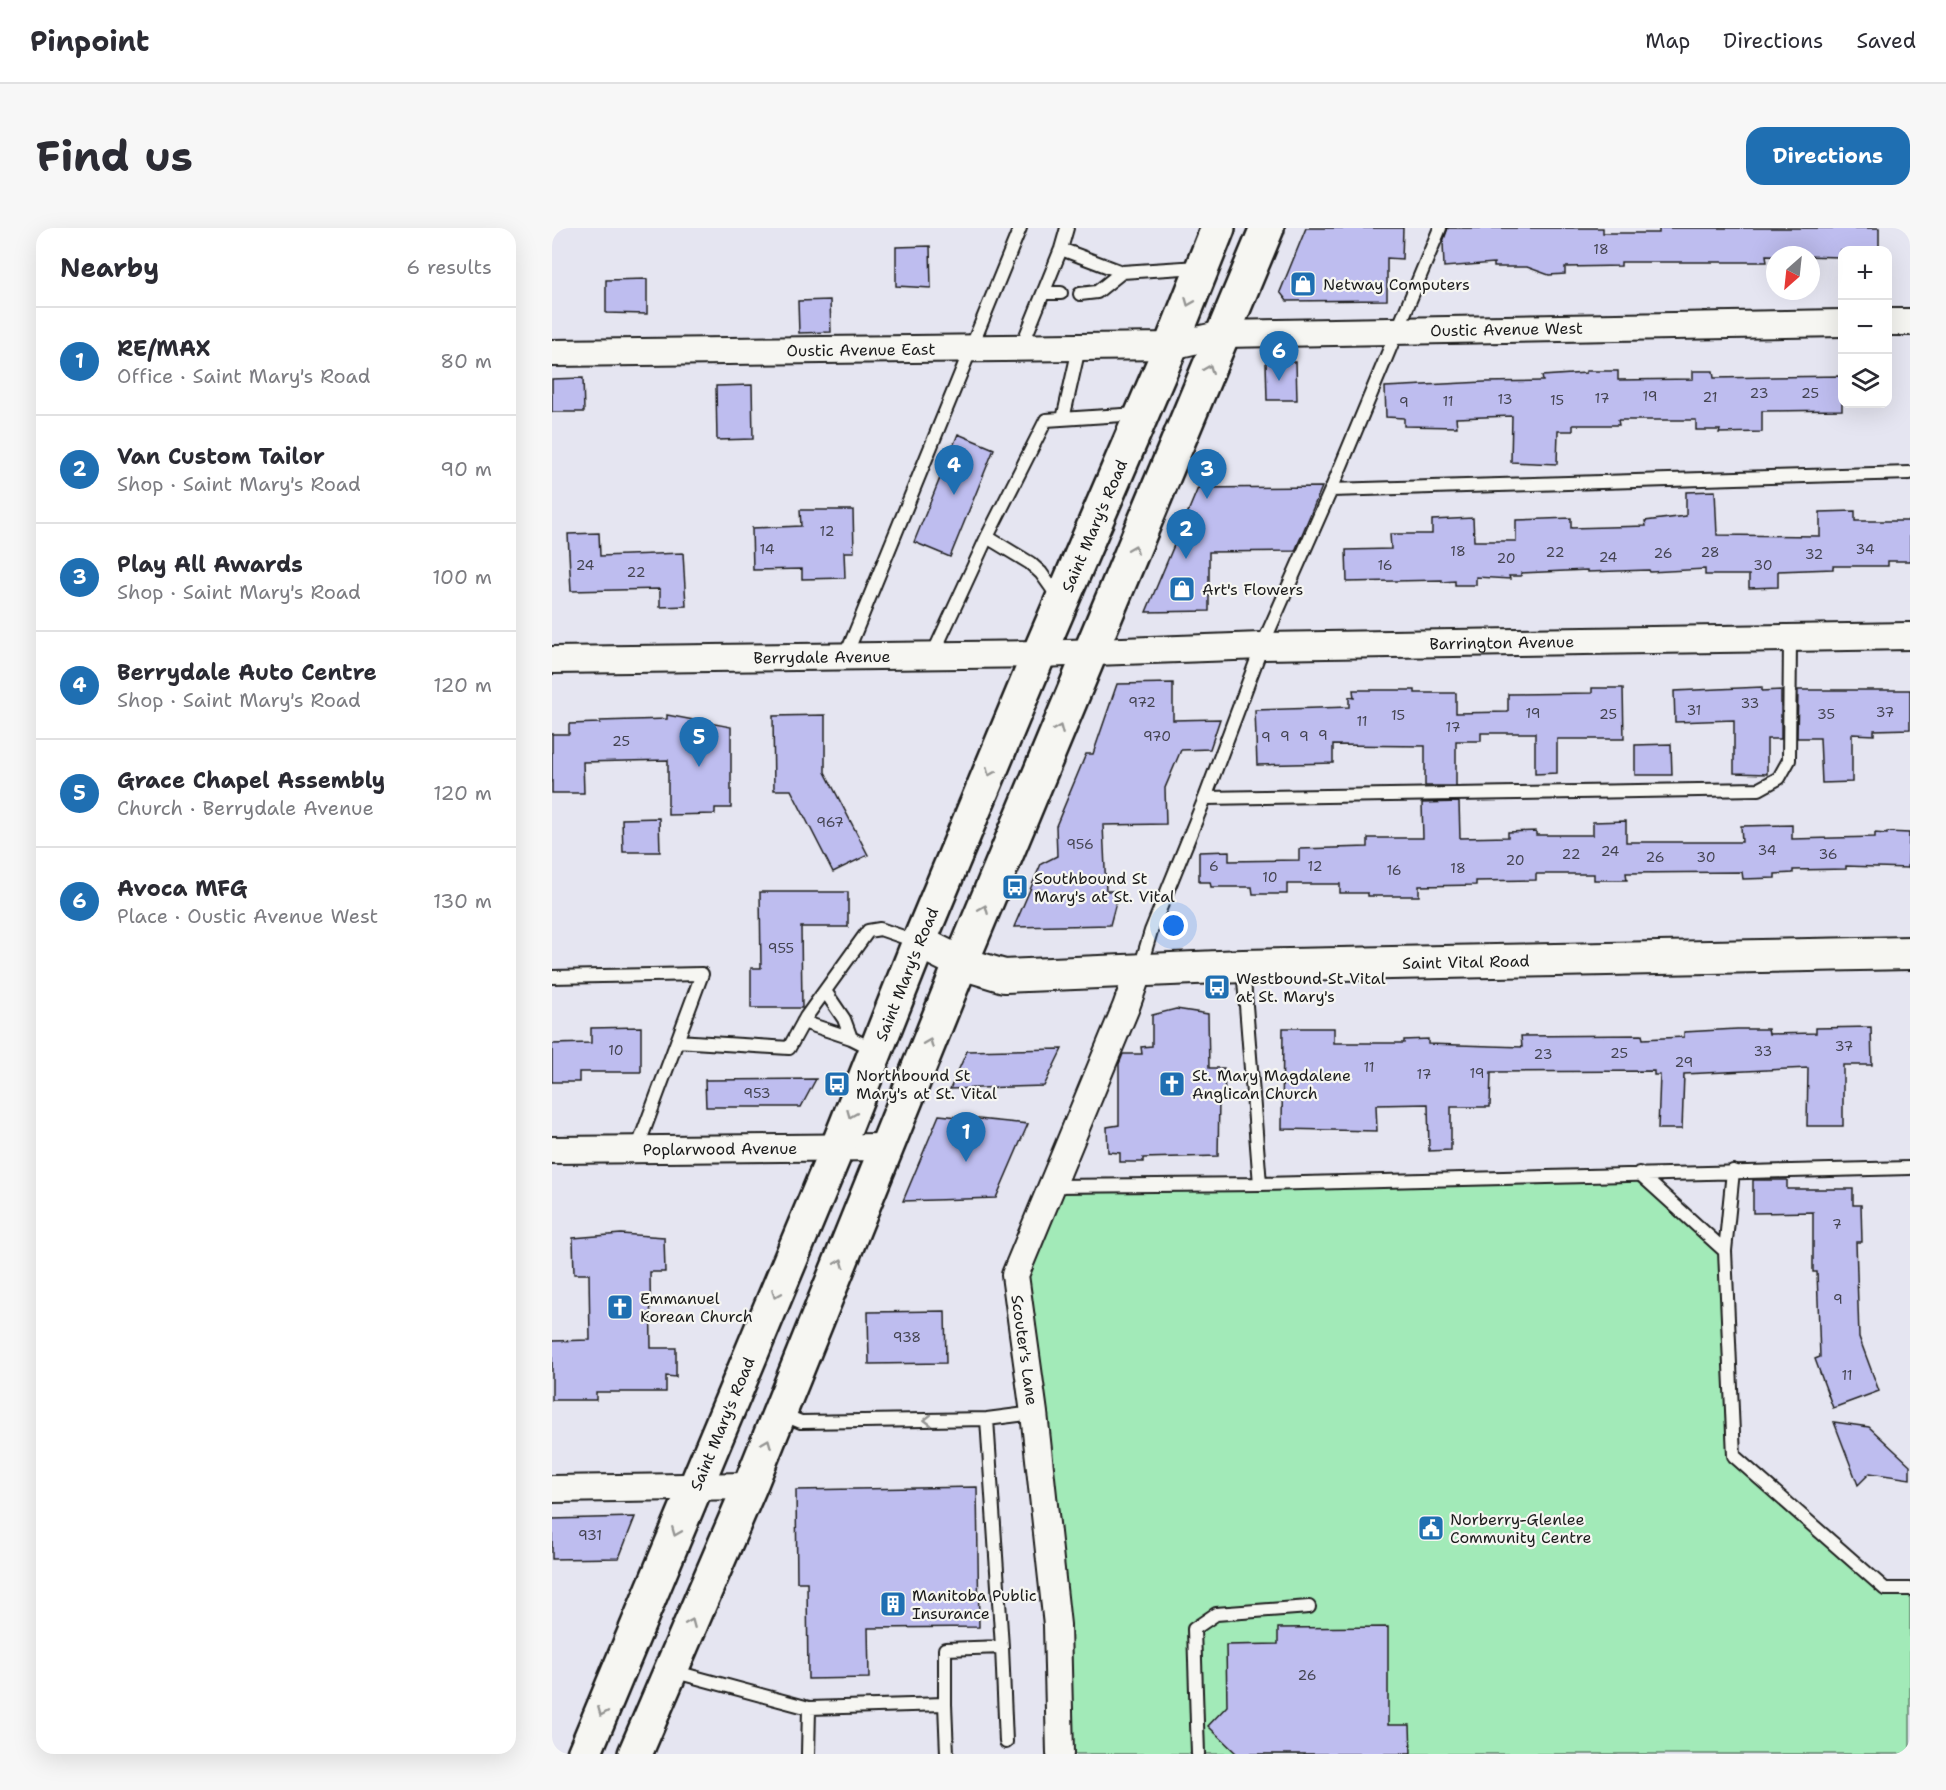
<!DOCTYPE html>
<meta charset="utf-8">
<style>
body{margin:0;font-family:"Shantell Sans",sans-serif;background:#f7f7f7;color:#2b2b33}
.controls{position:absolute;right:18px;top:18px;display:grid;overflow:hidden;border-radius:12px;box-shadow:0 6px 24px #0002}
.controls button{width:54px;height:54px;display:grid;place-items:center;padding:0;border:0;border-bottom:2px solid #e1e1e2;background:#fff;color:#2b2b33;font:30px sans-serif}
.compass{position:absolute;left:1214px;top:18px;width:54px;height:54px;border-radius:50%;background:#fff;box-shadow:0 6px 24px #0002;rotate:207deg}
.you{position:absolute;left:622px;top:698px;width:21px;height:21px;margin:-15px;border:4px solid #fff;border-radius:50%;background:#1a73e8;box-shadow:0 0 0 9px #1a73e833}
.badge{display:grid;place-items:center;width:39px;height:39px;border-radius:50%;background:#1f6fb2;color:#fff;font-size:20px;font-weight:700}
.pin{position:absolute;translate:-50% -50px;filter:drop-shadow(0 2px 3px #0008)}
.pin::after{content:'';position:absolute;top:32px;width:21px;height:18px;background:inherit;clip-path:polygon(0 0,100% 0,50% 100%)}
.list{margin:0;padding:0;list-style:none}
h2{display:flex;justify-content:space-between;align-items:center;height:78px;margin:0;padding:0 24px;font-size:26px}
h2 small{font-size:20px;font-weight:400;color:#7c7c81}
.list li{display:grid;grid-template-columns:39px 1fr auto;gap:18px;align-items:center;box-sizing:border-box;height:108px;padding:0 24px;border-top:2px solid #e1e1e2}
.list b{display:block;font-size:22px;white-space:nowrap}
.list p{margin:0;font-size:20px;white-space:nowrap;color:#7c7c81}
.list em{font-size:20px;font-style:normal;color:#7c7c81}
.icon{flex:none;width:33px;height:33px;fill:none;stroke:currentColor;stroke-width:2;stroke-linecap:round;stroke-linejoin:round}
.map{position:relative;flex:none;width:1358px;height:1526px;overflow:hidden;border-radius:18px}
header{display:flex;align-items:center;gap:36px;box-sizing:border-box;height:84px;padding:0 30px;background:#fff;border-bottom:2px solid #e1e1e2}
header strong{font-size:28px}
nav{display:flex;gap:33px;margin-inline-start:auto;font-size:21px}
.intro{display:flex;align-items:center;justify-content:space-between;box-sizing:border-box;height:144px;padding:0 36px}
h1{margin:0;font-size:42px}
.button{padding:15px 27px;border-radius:18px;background:#1f6fb2;color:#fff;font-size:21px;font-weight:700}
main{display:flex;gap:36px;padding:0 36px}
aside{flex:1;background:#fff;border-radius:18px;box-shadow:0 6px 24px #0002}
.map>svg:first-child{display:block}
</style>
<header>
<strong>Pinpoint</strong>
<nav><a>Map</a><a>Directions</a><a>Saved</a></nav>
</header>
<div class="intro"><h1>Find us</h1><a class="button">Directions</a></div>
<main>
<aside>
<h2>Nearby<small>6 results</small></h2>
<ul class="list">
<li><span class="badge">1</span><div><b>RE/MAX</b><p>Office · Saint Mary's Road</p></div><em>80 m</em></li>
<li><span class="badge">2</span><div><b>Van Custom Tailor</b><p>Shop · Saint Mary's Road</p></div><em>90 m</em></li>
<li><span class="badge">3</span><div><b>Play All Awards</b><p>Shop · Saint Mary's Road</p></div><em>100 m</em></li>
<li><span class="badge">4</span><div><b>Berrydale Auto Centre</b><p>Shop · Saint Mary's Road</p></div><em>120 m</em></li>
<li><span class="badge">5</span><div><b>Grace Chapel Assembly</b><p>Church · Berrydale Avenue</p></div><em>120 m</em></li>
<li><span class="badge">6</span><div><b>Avoca MFG</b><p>Place · Oustic Avenue West</p></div><em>130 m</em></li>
</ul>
</aside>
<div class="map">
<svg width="1358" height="1526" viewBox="0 0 1358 1526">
<rect width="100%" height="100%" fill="#e5e5f1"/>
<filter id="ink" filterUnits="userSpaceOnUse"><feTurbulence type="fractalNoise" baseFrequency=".0167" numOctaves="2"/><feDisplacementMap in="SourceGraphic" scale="12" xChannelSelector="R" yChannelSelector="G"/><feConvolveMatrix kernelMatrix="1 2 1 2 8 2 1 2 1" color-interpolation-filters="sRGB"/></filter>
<g filter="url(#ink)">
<path fill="#a2eab8" stroke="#5f836a" stroke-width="1.5" d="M1084 953 1173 1023 1177 1232 1331 1368 1358 1367V1526H514L471 1048 508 965Z"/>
<path fill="#bebdef" stroke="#1c1c1c" stroke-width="1.5" d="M754 0H851L850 31 835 30V72L735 73 728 64Z
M896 0H1051V5H1107V0H1327V22H1289V29L1214 27 1215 34H1069V38L1013 39V46L997 47 975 39H942V35L892 39 891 14Z
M378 18 379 60 344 58V19Z
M95 51V86L54 85V52Z
M278 72 279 104 247 105 246 73Z
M714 134H744L745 172H715Z
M1034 143H1066V152L1141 151V143H1161L1162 150 1290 148V182L1210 183V204L1167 205 1168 202H1144V192H1066L1067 197H1021V203H1006L1005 236 959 234 960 188 904 190 905 199 852 198V190L834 189 833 159 932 154 989 153H991L990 148 1034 145Z
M31 150 32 184H0V151Z
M200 157 201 211 165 212 164 158Z
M406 206 442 221 398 329 362 314Z
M770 259 743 323 657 324V383L594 384 646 260Z
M1163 263 1165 307 1268 308V284L1303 283V293H1358V333H1336V338H1281V341L1226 343V359L1197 360V347H1153V341L1098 344 1097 342 1035 344V342L969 345V348H957L958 351 924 349V357H903V353L890 354V352L795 354 794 322 839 321 838 306H880V292L921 290 922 313H964V292L1019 290V300L1094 298 1093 293 1134 288V264Z
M248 282H301L302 324H292L293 350 250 351V341L201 342 200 300 249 298Z
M47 305 48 328 131 325 134 378 108 379V361L19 363 16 306Z
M621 455V492L668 491 658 521 629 522 613 560 614 596 551 597 554 663H567L558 697 462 699 489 636 505 628 504 598 534 526H541L565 456Z
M1210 459V463L1229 462V511H1215V546L1182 545V492L1123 494 1122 463Z
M1040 460H1071L1072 511H1005V545L983 546V505H929V513H904V558H873V518L781 517V535L705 537 703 482 797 479V469L802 470 801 462H863V465H904V485L956 484V466L1040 465Z
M1246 462H1358V501L1322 502V507L1300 506V554L1270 555 1268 510H1245Z
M115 487 179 499V580H163V586L116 587V532L31 534 32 565H0V506H17V496L48 495V493L115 491Z
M273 487V544L316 627 281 644 239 562H222L221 488Z
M1119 516 1120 547H1083V517Z
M907 574 908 610 956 609V604L984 603V607H1041V594L1074 593V614H1190L1189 598 1240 597V611L1323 609V605L1335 606V604L1357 605 1356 640 1294 638V641L1241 642V645L1223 646V650L1191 651 1190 644 1074 645 1075 652H1042V646H984V652L924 653V657L867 658V668H816V665H788V656H735V666H701L700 659H659L658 654H647V624L677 623V633L747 632V621L816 619V610H871L870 575Z
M107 590 108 624H71L70 591Z
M208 664H296V699H249L250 780H199V740H209Z
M624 781 656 786 657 840H672L673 871H667L666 928 591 930V934H568V925L556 924 555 899 567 897V836L571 826H590L589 819 600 818V787Z
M89 799V844H27V854H0V816L39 815V800Z
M1319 799 1320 837H1291V898H1255L1256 840 1132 846 1130 901H1106L1108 847H1102V843L939 844 938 879H899V922L877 923 876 876 824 877 825 903 730 901 731 800H782V815H852V812L876 811V816L970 819 969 808 1090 807 1091 811 1132 809V804L1185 801H1216L1217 806 1264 805V800Z
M510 821 492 858 398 861 415 823Z
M264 851 249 879H154L153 852Z
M387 887 476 896 444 970 351 973Z
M1201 952H1235V961H1301V977H1309L1310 1014H1304L1307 1109 1327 1163 1281 1180 1263 1131 1268 1129 1265 1044H1261V984L1201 985Z
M69 1006 112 1009 113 1044H98L99 1120H124V1149L114 1148V1164H44V1172H0V1113L38 1112 37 1046H22L21 1010Z
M393 1083 394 1135 317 1136 316 1084Z
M1282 1194 1317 1199 1358 1237V1251L1318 1245 1306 1257Z
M425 1259 427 1399 316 1400 317 1450 256 1451 255 1354H245L244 1262Z
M83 1289 67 1330 0 1331V1291Z
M836 1399V1497H858L859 1526H685L656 1498 675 1478 674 1417 726 1416V1400Z"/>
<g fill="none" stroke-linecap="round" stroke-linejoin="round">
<defs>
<path id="service" d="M509 21 570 44 646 39
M492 65H509
M528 66 545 64 570 44
M469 120 509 21 515 0
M511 191 527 120
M779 262 1358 245
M435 309 478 335 489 345 506 369
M381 426 435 309 494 192 586 186
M294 427 468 0
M653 570 1207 561 1227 550 1237 532 1238 410
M691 739 708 956
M588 740 599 703 653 570 710 418 779 262 888 0
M0 749 150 746 85 921
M273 763 292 791 299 810
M251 794 299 810 323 822
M125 813 237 820 254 789 316 703 328 701 366 714
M1181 943 1173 1023 1182 1228 1333 1361H1358
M1087 945 1173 1023
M500 958 708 956 1358 940
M227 1185 249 1194 435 1191 482 1185
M435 1191 450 1419 454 1514
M120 1443 257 1480 393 1476 395 1526
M393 1476V1421L450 1419
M256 1526 257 1480
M646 1526 642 1401 664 1386 757 1379"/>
<g id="minor">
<path d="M1336 94H1358"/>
<path id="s1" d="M0 125 619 118 671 106 1290 95"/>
<path id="s2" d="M0 432 487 426 710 418 1358 408"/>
<path id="s3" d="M0 922 335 919"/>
<path d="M0 1261 198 1258"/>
<path d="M508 1526 505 1397 482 1185 463 1047 574 779 587 742"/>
</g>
<g id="tertiary">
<path id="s4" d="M367 714 409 735 452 748 691 738 1358 725"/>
</g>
<g id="secondary">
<path id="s5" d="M32 1526 286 918 367 714 487 426 619 118 666 0"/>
<path d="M83 1526 198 1258 409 735 715 0"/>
</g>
</defs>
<use href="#service" stroke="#1c1c1c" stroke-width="16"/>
<use href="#minor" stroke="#1c1c1c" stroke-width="30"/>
<use href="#tertiary" stroke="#1c1c1c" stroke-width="36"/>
<use href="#secondary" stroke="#1c1c1c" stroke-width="38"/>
<use href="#service" stroke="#f6f6f2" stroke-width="12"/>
<use href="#minor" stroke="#f6f6f2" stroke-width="26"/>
<use href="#tertiary" stroke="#f6f6f2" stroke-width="32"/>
<use href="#secondary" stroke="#f6f6f2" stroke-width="33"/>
</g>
<defs><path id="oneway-chevron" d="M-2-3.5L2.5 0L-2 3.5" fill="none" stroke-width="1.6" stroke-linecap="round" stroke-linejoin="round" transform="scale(1.5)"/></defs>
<g stroke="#949492">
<use href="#oneway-chevron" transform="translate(637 74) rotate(112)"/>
<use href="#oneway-chevron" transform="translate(657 141) rotate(-68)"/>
<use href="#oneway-chevron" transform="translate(582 321) rotate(-68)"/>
<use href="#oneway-chevron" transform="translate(507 501) rotate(-67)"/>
<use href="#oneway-chevron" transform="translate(438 544) rotate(112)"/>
<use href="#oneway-chevron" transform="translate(432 681) rotate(-67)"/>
<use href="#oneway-chevron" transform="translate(377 815) rotate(-68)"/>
<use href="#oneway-chevron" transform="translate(299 886) rotate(112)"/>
<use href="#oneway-chevron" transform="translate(288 1035) rotate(-68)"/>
<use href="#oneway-chevron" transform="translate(224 1066) rotate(113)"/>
<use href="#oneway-chevron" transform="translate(376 1192) rotate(179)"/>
<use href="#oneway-chevron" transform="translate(215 1215) rotate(-68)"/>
<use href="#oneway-chevron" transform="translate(124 1304) rotate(112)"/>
<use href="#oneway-chevron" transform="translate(139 1395) rotate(-67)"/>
<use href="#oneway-chevron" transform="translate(50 1484) rotate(112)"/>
</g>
</g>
<defs>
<symbol id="shop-square" viewBox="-11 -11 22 22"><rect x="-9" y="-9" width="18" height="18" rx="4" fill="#1f6fb2" stroke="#f6f6f2"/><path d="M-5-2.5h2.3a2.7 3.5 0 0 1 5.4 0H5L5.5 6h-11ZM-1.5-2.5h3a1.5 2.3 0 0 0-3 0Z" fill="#fff"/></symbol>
<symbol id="bus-square" viewBox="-11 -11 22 22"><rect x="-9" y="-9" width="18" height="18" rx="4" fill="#1f6fb2" stroke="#f6f6f2"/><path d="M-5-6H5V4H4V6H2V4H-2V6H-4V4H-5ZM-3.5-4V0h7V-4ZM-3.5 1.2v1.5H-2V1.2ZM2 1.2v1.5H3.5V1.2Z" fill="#fff"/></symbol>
<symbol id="church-square" viewBox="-11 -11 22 22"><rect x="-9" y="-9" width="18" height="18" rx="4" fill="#1f6fb2" stroke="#f6f6f2"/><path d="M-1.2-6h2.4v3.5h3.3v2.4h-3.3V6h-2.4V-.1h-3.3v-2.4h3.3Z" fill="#fff"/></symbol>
<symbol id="civic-square" viewBox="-11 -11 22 22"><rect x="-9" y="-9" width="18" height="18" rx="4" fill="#1f6fb2" stroke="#f6f6f2"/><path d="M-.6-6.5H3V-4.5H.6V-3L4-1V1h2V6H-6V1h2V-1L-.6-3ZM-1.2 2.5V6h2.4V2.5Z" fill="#fff"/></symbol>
<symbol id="building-square" viewBox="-11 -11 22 22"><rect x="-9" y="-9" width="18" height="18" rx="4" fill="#1f6fb2" stroke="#f6f6f2"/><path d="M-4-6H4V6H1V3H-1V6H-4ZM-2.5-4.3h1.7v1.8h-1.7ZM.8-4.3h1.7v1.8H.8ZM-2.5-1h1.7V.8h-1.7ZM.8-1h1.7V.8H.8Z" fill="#fff"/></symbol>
</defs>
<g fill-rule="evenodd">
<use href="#shop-square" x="736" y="41" width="30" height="30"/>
<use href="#shop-square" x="615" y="346" width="30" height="30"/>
<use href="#bus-square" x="448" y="644" width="30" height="30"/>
<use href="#bus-square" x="650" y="744" width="30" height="30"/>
<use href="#bus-square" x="270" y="841" width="30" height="30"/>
<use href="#church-square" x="605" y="841" width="30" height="30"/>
<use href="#church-square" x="53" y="1064" width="30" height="30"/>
<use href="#civic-square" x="864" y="1285" width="30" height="30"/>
<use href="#building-square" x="326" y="1361" width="30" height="30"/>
</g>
<g text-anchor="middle" stroke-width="4.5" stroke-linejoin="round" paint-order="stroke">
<g font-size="14" fill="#444451">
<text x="1049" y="26">18</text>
<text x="1207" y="170">23</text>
<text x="1258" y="170">25</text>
<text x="1098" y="173">19</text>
<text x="1158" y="174">21</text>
<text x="1050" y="175">17</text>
<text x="953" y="176">13</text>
<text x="1005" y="177">15</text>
<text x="896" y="178">11</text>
<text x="852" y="179">9</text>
<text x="275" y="308">12</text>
<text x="215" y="326">14</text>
<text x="1313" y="326">34</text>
<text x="906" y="328">18</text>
<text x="1003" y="329">22</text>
<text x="1158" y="329">28</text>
<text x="1111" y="330">26</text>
<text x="1262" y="331">32</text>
<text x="1056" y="334">24</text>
<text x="954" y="335">20</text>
<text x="33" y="342">24</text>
<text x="833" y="342">16</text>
<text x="1211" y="342">30</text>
<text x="84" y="349">22</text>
<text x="590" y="479">972</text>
<text x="1198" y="480">33</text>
<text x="1142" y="487">31</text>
<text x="1333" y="489">37</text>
<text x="981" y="490">19</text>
<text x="1056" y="491">25</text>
<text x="1274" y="491">35</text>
<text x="846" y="492">15</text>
<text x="810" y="498">11</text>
<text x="901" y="504">17</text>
<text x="771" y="512">9</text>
<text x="605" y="513">970</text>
<text x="733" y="513">9</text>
<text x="752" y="513">9</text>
<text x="714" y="514">9</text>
<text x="69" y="518">25</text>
<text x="278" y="599">967</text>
<text x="528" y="621">956</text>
<text x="1215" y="627">34</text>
<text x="1058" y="628">24</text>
<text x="1019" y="631">22</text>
<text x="1276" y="631">36</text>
<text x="1103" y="634">26</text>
<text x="1154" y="634">30</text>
<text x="963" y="637">20</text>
<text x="662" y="643">6</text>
<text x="763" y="643">12</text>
<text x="906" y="645">18</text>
<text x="842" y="647">16</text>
<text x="718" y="654">10</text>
<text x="229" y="725">955</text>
<text x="1292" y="823">37</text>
<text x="64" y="827">10</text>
<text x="1211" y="828">33</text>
<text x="1067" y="830">25</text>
<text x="991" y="831">23</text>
<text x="1132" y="839">29</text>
<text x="817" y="844">11</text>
<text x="925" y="850">19</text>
<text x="872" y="851">17</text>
<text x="205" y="870">953</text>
<text x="1285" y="1001">7</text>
<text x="1286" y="1076">9</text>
<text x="355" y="1114">938</text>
<text x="1295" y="1152">11</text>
<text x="38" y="1312">931</text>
<text x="755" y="1452">26</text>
</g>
<g font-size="16" fill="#1c1c1c" stroke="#f6f6f2" text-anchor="start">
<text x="771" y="62">Netway Computers</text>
<text x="650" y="367">Art's Flowers</text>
<text x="482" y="656">Southbound St<tspan x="482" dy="18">Mary's at St. Vital</tspan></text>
<text x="684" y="756">Westbound St Vital<tspan x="684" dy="18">at St. Mary's</tspan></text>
<text x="304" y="853">Northbound St<tspan x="304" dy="18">Mary's at St. Vital</tspan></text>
<text x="640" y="853">St. Mary Magdalene<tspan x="640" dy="18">Anglican Church</tspan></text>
<text x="88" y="1076">Emmanuel<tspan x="88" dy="18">Korean Church</tspan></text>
<text x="898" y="1297">Norberry-Glenlee<tspan x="898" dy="18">Community Centre</tspan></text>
<text x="360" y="1373">Manitoba Public<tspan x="360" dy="18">Insurance</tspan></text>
</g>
<g font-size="16" fill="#1c1c1c" stroke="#f6f6f2">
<text dy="6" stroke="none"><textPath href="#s1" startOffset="956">Oustic Avenue West</textPath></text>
<text dy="6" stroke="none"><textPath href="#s1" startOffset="309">Oustic Avenue East</textPath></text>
<text dy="6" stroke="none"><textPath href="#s5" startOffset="1330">Saint Mary's Road</textPath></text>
<text dy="6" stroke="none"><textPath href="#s2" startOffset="950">Barrington Avenue</textPath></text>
<text dy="6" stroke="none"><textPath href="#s2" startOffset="270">Berrydale Avenue</textPath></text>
<text dy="6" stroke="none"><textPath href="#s4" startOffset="554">Saint Vital Road</textPath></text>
<text dy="6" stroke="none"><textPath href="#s5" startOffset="844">Saint Mary's Road</textPath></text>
<text dy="6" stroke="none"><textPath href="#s3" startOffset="168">Poplarwood Avenue</textPath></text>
<text transform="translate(473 1122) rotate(82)" y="6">Scouter's Lane</text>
<text dy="6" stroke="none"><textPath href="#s5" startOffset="358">Saint Mary's Road</textPath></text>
</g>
</g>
</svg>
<div class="controls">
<button>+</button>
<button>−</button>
<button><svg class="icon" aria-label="layers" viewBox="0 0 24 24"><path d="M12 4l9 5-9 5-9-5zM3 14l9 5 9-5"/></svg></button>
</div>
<svg class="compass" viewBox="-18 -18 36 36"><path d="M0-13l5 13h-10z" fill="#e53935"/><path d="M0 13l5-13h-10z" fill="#7c7c81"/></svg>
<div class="you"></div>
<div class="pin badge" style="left:414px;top:934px">1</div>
<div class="pin badge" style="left:634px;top:331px">2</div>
<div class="pin badge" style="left:655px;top:271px">3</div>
<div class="pin badge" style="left:402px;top:267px">4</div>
<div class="pin badge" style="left:147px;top:539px">5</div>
<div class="pin badge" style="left:727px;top:153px">6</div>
</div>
</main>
